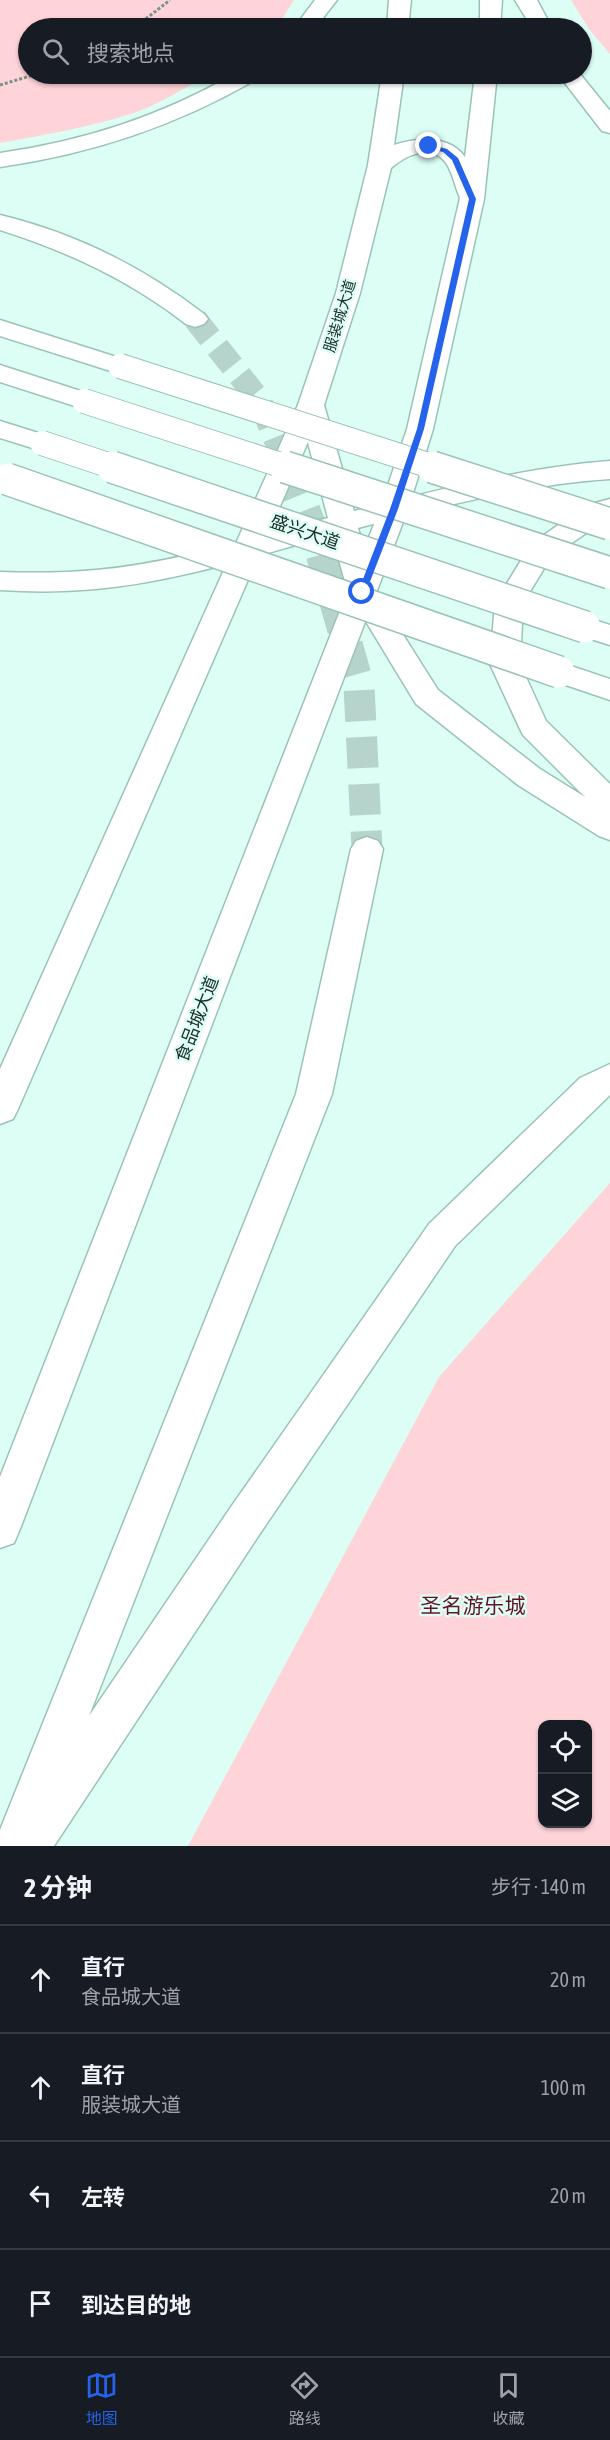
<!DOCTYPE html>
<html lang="zh">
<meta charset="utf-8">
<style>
body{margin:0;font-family:"Asap Condensed","Noto Sans SC",sans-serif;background:#20242c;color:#f1f3f6}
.controls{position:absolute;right:18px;bottom:18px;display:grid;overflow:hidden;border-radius:12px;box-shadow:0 2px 4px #0004}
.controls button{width:54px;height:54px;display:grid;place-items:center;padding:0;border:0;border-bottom:2px solid #363941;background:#171b24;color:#f1f3f6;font:30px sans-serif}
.stop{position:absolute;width:18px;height:18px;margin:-14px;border:4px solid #2563eb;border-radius:50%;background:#fff}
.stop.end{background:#2563eb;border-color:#fff;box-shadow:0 2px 6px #0008}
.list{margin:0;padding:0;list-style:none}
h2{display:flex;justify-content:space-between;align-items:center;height:78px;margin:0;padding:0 24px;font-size:26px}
h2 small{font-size:20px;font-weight:400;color:#9ea1a6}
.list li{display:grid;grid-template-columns:39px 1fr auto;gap:18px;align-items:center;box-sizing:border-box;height:108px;padding:0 24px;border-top:2px solid #363941}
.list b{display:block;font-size:22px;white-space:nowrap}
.list p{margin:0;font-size:20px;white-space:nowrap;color:#9ea1a6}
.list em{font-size:20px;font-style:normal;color:#9ea1a6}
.icon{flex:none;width:33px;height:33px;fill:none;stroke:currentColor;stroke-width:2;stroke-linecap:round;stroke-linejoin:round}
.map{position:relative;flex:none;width:610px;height:1846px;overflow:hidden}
.search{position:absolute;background:#171b24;box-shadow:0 2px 4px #0004;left:18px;right:18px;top:18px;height:66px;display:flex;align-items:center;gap:15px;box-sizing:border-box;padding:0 21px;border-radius:33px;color:#9ea1a6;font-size:22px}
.sheet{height:510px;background:#171b24}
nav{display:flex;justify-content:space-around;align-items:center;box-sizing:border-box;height:84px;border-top:2px solid #363941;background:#171b24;font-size:16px;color:#9ea1a6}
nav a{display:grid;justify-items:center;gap:3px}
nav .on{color:#2563eb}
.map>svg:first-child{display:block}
</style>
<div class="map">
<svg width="610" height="1846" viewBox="0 0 610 1846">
<rect width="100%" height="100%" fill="#dcfef4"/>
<path fill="#fed4d8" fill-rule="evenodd" d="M0 0H294L282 19 271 28H28V74H209C185 88 158 105 131 114 89 127 44 135 0 143Z
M571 0H610V54L589 29Z
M610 1183V1846H188L439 1377ZM588 1724V1824H542V1724Z"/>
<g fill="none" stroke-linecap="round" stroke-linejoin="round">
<path stroke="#b6d4cb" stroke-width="24" stroke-dasharray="24 12" stroke-linecap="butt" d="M195 319 260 401 287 468"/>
<path stroke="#b6d4cb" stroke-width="31" stroke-dasharray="31 16" stroke-linecap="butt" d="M287 467 318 543 359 686 367 849"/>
<defs>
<path id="primary" d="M389 0H411L408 28H387Z
M480 0H502L500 28H480Z
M382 74H404L394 145C418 137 449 135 465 157L475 74H497L484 199 433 429 408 509 20 1529 14 1543 0 1548V1477L380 509 407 429 460 198C455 187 453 173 446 163 431 142 405 156 391 168L360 293 324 405 18 1109 13 1119 0 1124V1069L298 405 336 293 368 165Z"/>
<path id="highway" d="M315 0H337L315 28H294Z
M515 0H537L552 28H532Z
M234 74H260L257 79C176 126 92 154 0 167V153C84 141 161 116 234 74Z
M558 74H580L610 111V133L602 131Z
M0 215C75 233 143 267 204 314L208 319 204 324 195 327 186 324C129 280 69 252 0 230Z
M0 320 129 361 133 366 129 371 120 374 0 336Z
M0 365 93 395 97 401 93 407 84 409 0 382Z
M311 397 320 399 324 405 354 511C435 491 526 467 610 461V479C528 484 438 507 358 528L376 592 438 690 540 769 585 797 523 735 519 727 490 664 495 603 531 544 587 505 610 499V517L551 557 523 603 520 664 546 721 610 784V840L599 836 518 785 416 704 348 592 332 535C255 556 176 582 96 589 64 592 32 592 0 590V572C32 573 64 573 96 570 175 563 252 538 328 518L298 405 302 399Z
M0 421 51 437 55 443 51 449 42 451 0 438Z
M585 617 610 625V645L575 634 570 627 575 620Z
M559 662 610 679V700L548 679 544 672 548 665Z
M367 837 378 841 383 849 332 1094 89 1716 233 1504 429 1224 580 1078 610 1064V1095L455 1246 261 1532 54 1846H0V1830L296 1094 351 849 356 841Z"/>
</defs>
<use href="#primary" stroke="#9ac3b8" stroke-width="3"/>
<use href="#highway" stroke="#9ac3b8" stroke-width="3"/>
<path stroke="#7a928b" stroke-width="3" stroke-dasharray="3 2" stroke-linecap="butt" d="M134 28 170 0
M0 85 37 74"/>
<use href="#primary" fill="#fff" fill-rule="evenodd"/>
<use href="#highway" fill="#fff" fill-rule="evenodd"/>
<defs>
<path id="highway-bridge-far1" d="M120 366 437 468
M84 401 290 468
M42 443 117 468"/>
<path id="highway-bridge" d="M112 467 585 627
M285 467 610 573
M432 467 610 524
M7 479 559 672"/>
</defs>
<use href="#highway-bridge-far1" stroke="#9ac3b8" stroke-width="26" stroke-linecap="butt"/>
<use href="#highway-bridge" stroke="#9ac3b8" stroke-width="34" stroke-linecap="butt"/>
<use href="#highway-bridge-far1" stroke="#fff" stroke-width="24"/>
<use href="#highway-bridge" stroke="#fff" stroke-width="31"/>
</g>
<path fill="#2563eb" d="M429 144 447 149 458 158 476 199 424 429 398 509 366 592 362 595 358 592 390 509 417 429 469 199 452 160 443 152 427 148Z"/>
<g text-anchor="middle" stroke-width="5" stroke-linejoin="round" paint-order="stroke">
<g font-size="15" fill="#1c2c28" stroke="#dcfef4">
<text transform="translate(340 316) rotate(-73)" y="5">服装城大道</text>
</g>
<g font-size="18" fill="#1c2c28" stroke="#dcfef4">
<text transform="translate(305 532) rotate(19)" y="6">盛兴大道</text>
<text transform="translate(197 1019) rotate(-69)" y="6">食品城大道</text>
</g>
<g font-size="21" fill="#651227" stroke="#dcfef4">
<text x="473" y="1613">圣名游乐城</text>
</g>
</g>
</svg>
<div class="controls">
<button><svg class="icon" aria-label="locate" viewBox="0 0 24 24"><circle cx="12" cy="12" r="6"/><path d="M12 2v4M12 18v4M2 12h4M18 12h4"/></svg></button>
<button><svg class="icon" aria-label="layers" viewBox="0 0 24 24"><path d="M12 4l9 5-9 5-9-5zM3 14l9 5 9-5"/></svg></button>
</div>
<div class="stop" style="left:362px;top:592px"></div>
<div class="stop end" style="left:429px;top:146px"></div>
<div class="search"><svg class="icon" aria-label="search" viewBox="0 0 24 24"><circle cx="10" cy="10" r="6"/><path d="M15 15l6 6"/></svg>搜索地点</div>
</div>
<section class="sheet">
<h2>2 分钟<small>步行 · 140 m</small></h2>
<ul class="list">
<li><svg class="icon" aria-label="ahead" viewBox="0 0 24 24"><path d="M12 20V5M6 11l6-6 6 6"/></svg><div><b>直行</b><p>食品城大道</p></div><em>20 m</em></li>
<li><svg class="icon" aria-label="ahead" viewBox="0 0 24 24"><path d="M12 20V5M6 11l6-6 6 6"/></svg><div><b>直行</b><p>服装城大道</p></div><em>100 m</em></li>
<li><svg class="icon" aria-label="left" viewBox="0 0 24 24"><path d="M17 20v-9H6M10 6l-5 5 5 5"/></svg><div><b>左转</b></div><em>20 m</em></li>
<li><svg class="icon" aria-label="arrive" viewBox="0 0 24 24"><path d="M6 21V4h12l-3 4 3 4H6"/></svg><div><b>到达目的地</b></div></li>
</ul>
</section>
<nav>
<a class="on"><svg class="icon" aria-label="map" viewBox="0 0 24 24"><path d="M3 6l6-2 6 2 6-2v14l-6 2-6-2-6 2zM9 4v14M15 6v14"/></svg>地图</a>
<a><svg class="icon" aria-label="directions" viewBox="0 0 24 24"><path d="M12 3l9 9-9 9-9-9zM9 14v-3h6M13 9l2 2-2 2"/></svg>路线</a>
<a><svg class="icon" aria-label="saved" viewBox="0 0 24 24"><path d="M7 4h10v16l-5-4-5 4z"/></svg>收藏</a>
</nav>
